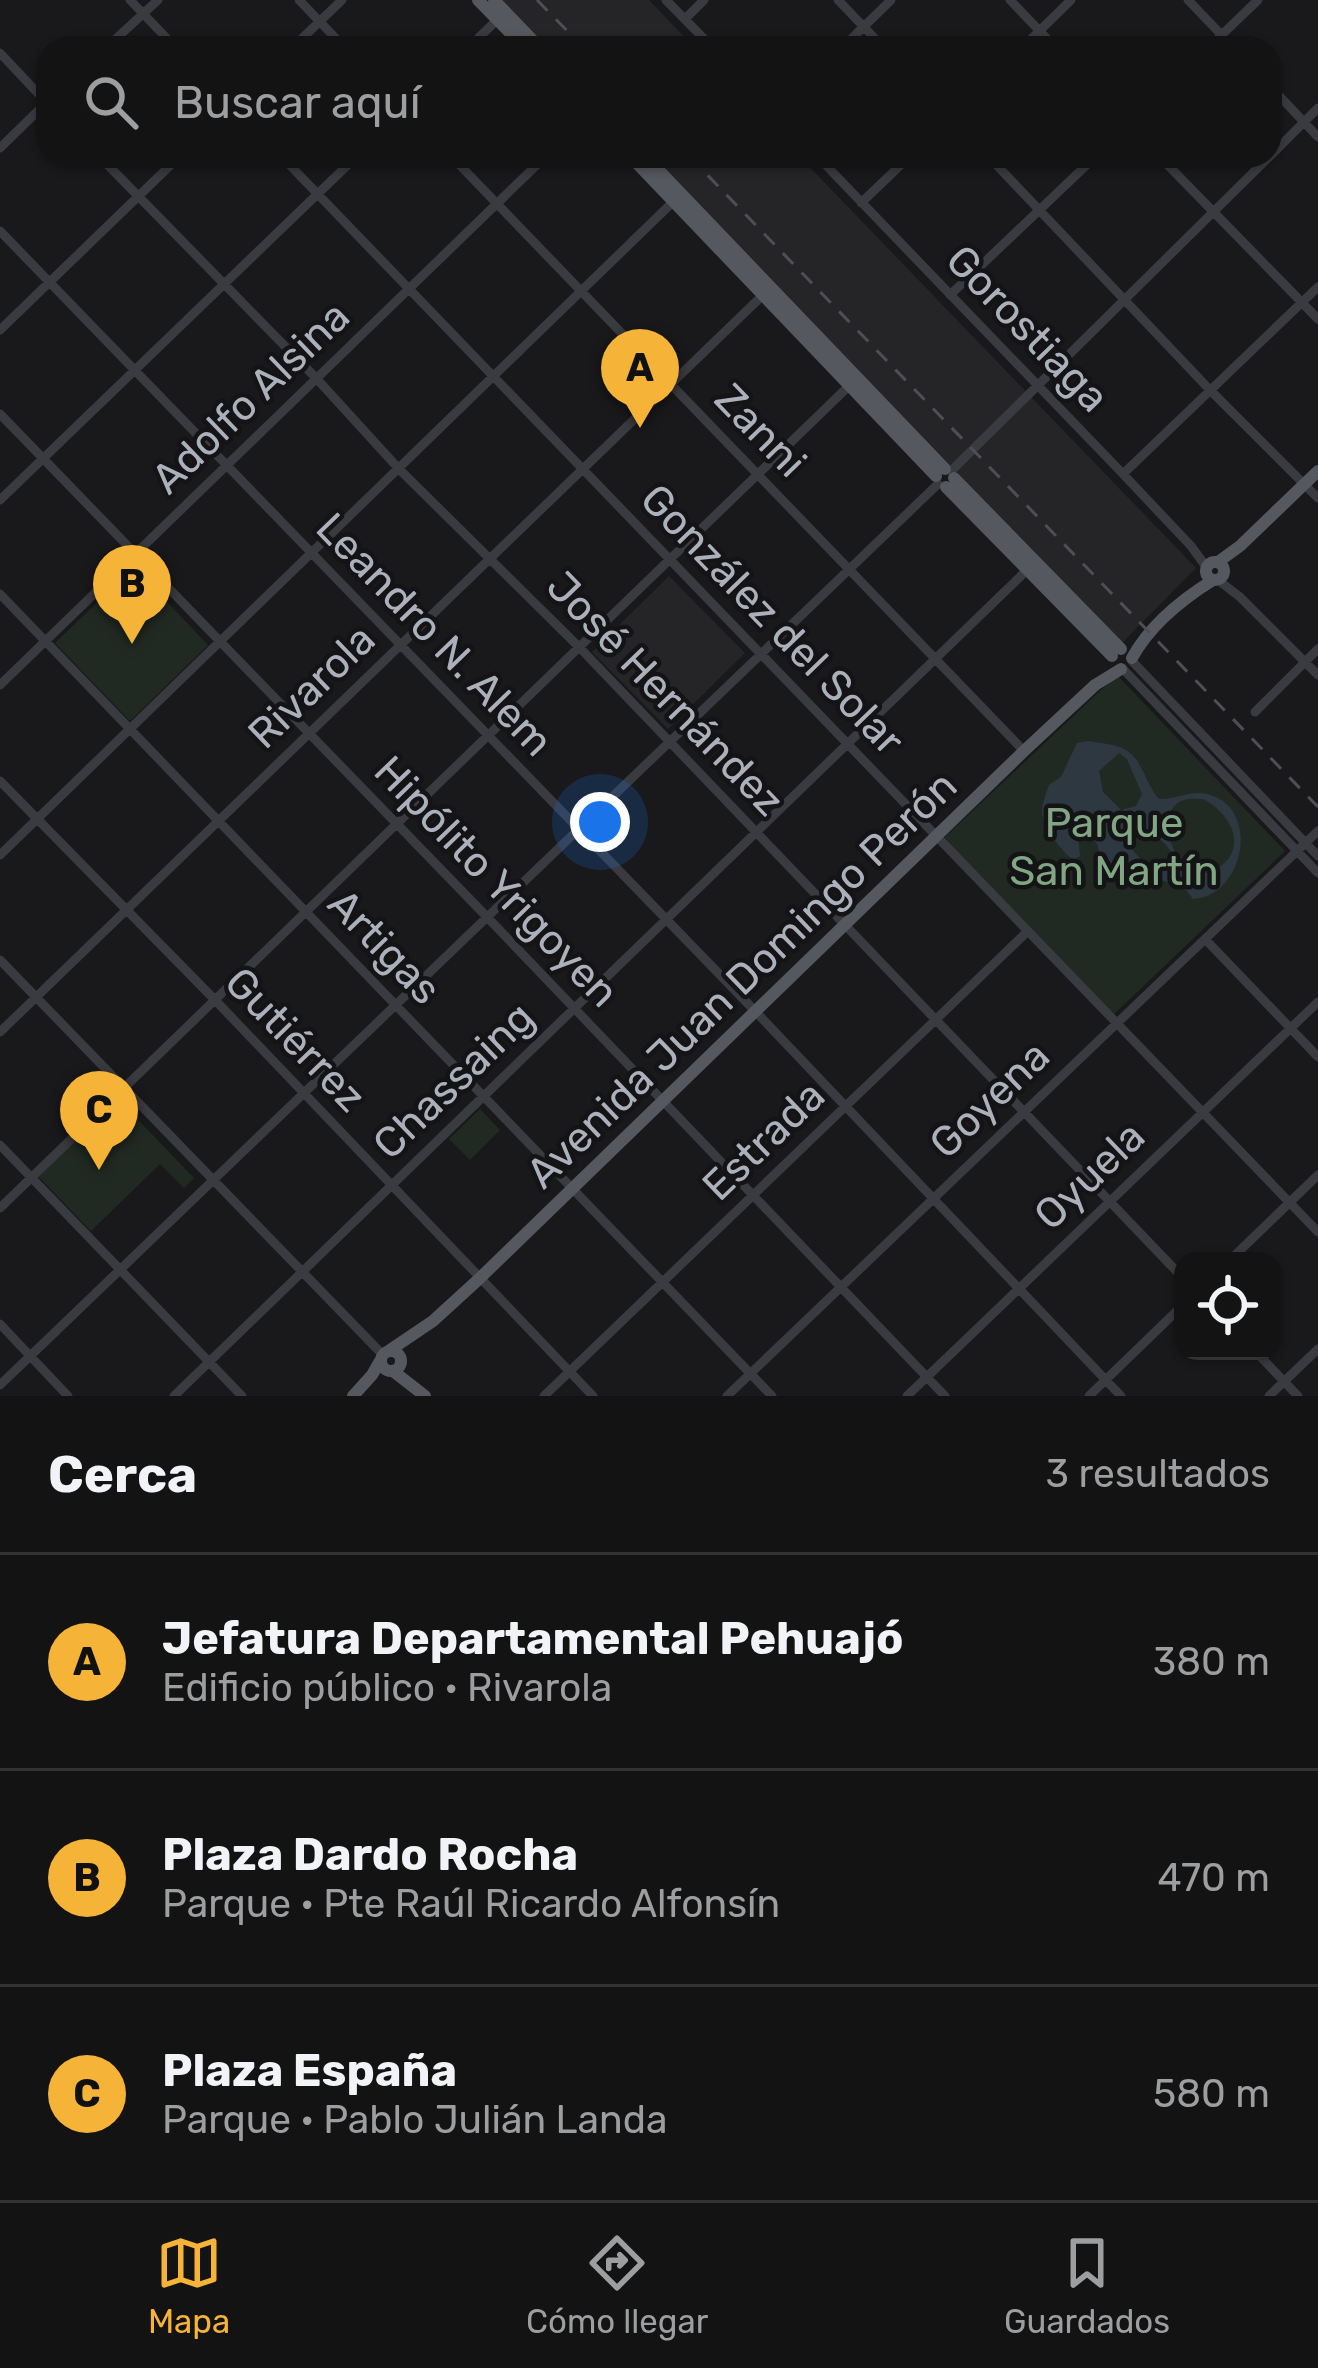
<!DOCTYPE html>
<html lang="es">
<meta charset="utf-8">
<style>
body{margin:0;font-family:Rubik,sans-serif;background:#1c1c1d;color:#f1f3f6}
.controls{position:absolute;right:36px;bottom:36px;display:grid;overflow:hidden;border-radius:24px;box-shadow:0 3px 9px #0004}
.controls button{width:108px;height:108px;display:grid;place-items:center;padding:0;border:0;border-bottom:3px solid #323234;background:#131314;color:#f1f3f6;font:60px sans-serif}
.you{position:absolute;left:600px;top:822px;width:42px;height:42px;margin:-30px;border:9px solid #fff;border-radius:50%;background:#1a73e8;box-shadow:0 0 0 18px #1a73e833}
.badge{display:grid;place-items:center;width:78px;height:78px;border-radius:50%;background:#f5b437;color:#111;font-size:39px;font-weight:700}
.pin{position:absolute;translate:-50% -99px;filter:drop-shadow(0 3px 6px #0008)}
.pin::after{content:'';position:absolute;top:63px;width:42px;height:36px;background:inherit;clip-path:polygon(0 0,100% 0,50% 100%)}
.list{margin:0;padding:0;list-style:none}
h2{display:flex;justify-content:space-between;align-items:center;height:156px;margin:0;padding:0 48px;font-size:51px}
h2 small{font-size:39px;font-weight:400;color:#9d9ea0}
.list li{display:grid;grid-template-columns:78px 1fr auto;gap:36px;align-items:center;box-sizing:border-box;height:216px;padding:0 48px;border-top:3px solid #323234}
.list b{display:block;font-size:45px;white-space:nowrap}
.list p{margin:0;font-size:39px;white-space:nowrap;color:#9d9ea0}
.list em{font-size:39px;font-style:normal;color:#9d9ea0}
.icon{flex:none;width:66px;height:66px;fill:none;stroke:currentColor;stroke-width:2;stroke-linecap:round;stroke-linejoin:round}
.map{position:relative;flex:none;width:1318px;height:1396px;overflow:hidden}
.search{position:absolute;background:#131314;box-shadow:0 3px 9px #0004;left:36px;right:36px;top:36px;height:132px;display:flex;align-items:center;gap:30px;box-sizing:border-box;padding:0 42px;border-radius:36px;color:#9d9ea0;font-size:45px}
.sheet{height:804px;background:#131314}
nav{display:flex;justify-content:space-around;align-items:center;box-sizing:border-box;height:168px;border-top:3px solid #323234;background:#131314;font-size:33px;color:#9d9ea0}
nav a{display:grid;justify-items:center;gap:6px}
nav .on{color:#f5b437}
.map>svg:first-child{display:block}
</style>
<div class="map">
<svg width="1318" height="1396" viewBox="0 0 1318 1396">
<rect width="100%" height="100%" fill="#19191b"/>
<path fill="#252528" d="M500 0H649L695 48H547Z
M651 156H799L1196 568 1122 643Z
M669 576 745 653 668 729 592 652Z"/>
<path fill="#212a22" d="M134 567 208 645 130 721 55 643Z
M1117 675 1285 851 1111 1017 943 839Z
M118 1099 194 1178 184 1188 160 1164 91 1231 38 1176Z
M480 1109 500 1130 470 1160 449 1139Z"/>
<path fill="#2e3840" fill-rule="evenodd" d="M1088 741C1100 743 1115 744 1126 750 1142 759 1146 785 1159 799 1176 800 1190 790 1207 794 1262 807 1244 897 1193 899L1177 878 1168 882 1103 865 1097 844 1083 827H1077L1080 856 1073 860C1062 851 1046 831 1043 817 1040 808 1046 794 1049 785L1061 777 1077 743ZM1119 753 1127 759 1142 794 1136 806 1121 810 1103 792 1099 771ZM1203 799C1229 812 1249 845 1220 867 1181 896 1147 811 1184 800 1190 798 1197 799 1203 799ZM1128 827C1146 831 1161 835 1171 852L1167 862 1156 867C1138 861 1131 849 1122 833Z"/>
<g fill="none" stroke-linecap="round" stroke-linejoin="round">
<path stroke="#3a3b40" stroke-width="9" d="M130 0 176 48
M299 0 345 48
M666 0 713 48
M838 0 884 48
M1010 0 1056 48
M1188 0 1234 48
M685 19 704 0
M106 48 158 0
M292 48 342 0
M468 48 501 16
M842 48 891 0
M1022 48 1071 0
M1208 48 1258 0
M0 53 48 104
M1270 86 1318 137
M0 148 48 101
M99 156 316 378 399 469 579 647 1183 1278
M281 156 1318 1232
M451 156 1024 751
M817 156 1123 474 1191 546 1207 568
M988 156 1210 390 1318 498
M1159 156 1318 319
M1270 156 1318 108
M861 203 910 156
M0 231 755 1011 1121 1396
M950 295 1096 156
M0 330 180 156
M0 414 487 917 945 1396
M951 471 1270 156
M1123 474 1318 287
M0 500 357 156
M1218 580 1240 597 1318 675
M0 594 772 1396
M1132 661 1318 856
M1123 669 1318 873
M0 685 546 156
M1255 712 1318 649
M0 781 215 1000 593 1396
M0 855 677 198
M1205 939 1318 1057
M0 960 383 1355
M0 1032 764 294
M0 1145 242 1396
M0 1208 853 382
M1229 1261 1318 1175
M0 1324 68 1396
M1255 1351 1298 1396
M0 1385 938 484
M174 1396 1028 569
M544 1396 1028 931
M727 1396 1318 831
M907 1396 1318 1002
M1089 1396 1183 1305
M1269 1396 1318 1349"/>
<path stroke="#56585f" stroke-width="12" d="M478 0 525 48
M494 0 540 48
M630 156 936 476
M645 156 945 469
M954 478 1121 649
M946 487 1112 656
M1206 571a9 9 0 1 1 18 0a9 9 0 1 1-18 0Z
M1218 562 1240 546 1318 471
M1132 658C1150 625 1181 600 1213 580
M390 1350 433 1321 480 1278 1024 751 1095 685 1121 669
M381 1361a10 10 0 1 1 20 0a10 10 0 1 1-20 0Z
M393 1371 425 1396
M353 1396 372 1375 380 1361"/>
<path stroke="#4d4f55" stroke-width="3" stroke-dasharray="15 12" stroke-linecap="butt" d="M537 0 584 48
M689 156 1318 807"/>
</g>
<g text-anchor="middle" stroke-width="9" stroke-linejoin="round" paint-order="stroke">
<g font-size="42" fill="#abb0bb" stroke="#141416">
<text transform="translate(1028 328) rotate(46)" y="15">Gorostiaga</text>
<text transform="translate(250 397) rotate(-44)" y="15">Adolfo Alsina</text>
<text transform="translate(761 430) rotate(46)" y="15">Zanni</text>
<text transform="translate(773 619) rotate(46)" y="15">González del Solar</text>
<text transform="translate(435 634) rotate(46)" y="15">Leandro N. Alem</text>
<text transform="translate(311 686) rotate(-44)" y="15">Rivarola</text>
<text transform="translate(666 693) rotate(46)" y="15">José Hernández</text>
<text transform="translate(497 881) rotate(46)" y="15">Hipólito Yrigoyen</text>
<text transform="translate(385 946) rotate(46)" y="15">Artigas</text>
<text transform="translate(741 979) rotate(-44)" y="15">Avenida Juan Domingo Perón</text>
<text transform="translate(296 1039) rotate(46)" y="15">Gutiérrez</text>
<text transform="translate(453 1080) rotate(-44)" y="15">Chassaing</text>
<text transform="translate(989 1099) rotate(-44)" y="15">Goyena</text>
<text transform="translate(763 1140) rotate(-44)" y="15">Estrada</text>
<text transform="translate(1089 1175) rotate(-44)" y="15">Oyuela</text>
</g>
<g font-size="42" fill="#82a684" stroke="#141416">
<text x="1114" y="837">Parque<tspan x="1114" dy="48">San Martín</tspan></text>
</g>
</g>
</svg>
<div class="controls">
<button><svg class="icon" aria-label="locate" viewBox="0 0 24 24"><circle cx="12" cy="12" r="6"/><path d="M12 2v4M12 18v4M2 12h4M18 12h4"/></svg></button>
</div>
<div class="you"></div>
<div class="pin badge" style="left:640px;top:428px">A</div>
<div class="pin badge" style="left:132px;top:644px">B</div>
<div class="pin badge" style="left:99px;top:1170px">C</div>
<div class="search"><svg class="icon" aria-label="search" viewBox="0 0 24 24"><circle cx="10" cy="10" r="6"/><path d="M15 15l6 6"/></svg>Buscar aquí</div>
</div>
<section class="sheet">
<h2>Cerca<small>3 resultados</small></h2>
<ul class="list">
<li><span class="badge">A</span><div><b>Jefatura Departamental Pehuajó</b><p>Edificio público · Rivarola</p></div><em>380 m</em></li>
<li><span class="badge">B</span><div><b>Plaza Dardo Rocha</b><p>Parque · Pte Raúl Ricardo Alfonsín</p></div><em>470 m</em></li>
<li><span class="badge">C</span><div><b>Plaza España</b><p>Parque · Pablo Julián Landa</p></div><em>580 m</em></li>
</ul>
</section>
<nav>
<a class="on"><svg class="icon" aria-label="map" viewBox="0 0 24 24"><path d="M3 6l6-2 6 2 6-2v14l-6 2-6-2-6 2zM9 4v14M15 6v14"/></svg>Mapa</a>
<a><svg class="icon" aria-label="directions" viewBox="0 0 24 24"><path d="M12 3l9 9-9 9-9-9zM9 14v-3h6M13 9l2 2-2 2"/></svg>Cómo llegar</a>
<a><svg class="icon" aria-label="saved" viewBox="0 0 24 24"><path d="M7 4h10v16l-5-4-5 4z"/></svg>Guardados</a>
</nav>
